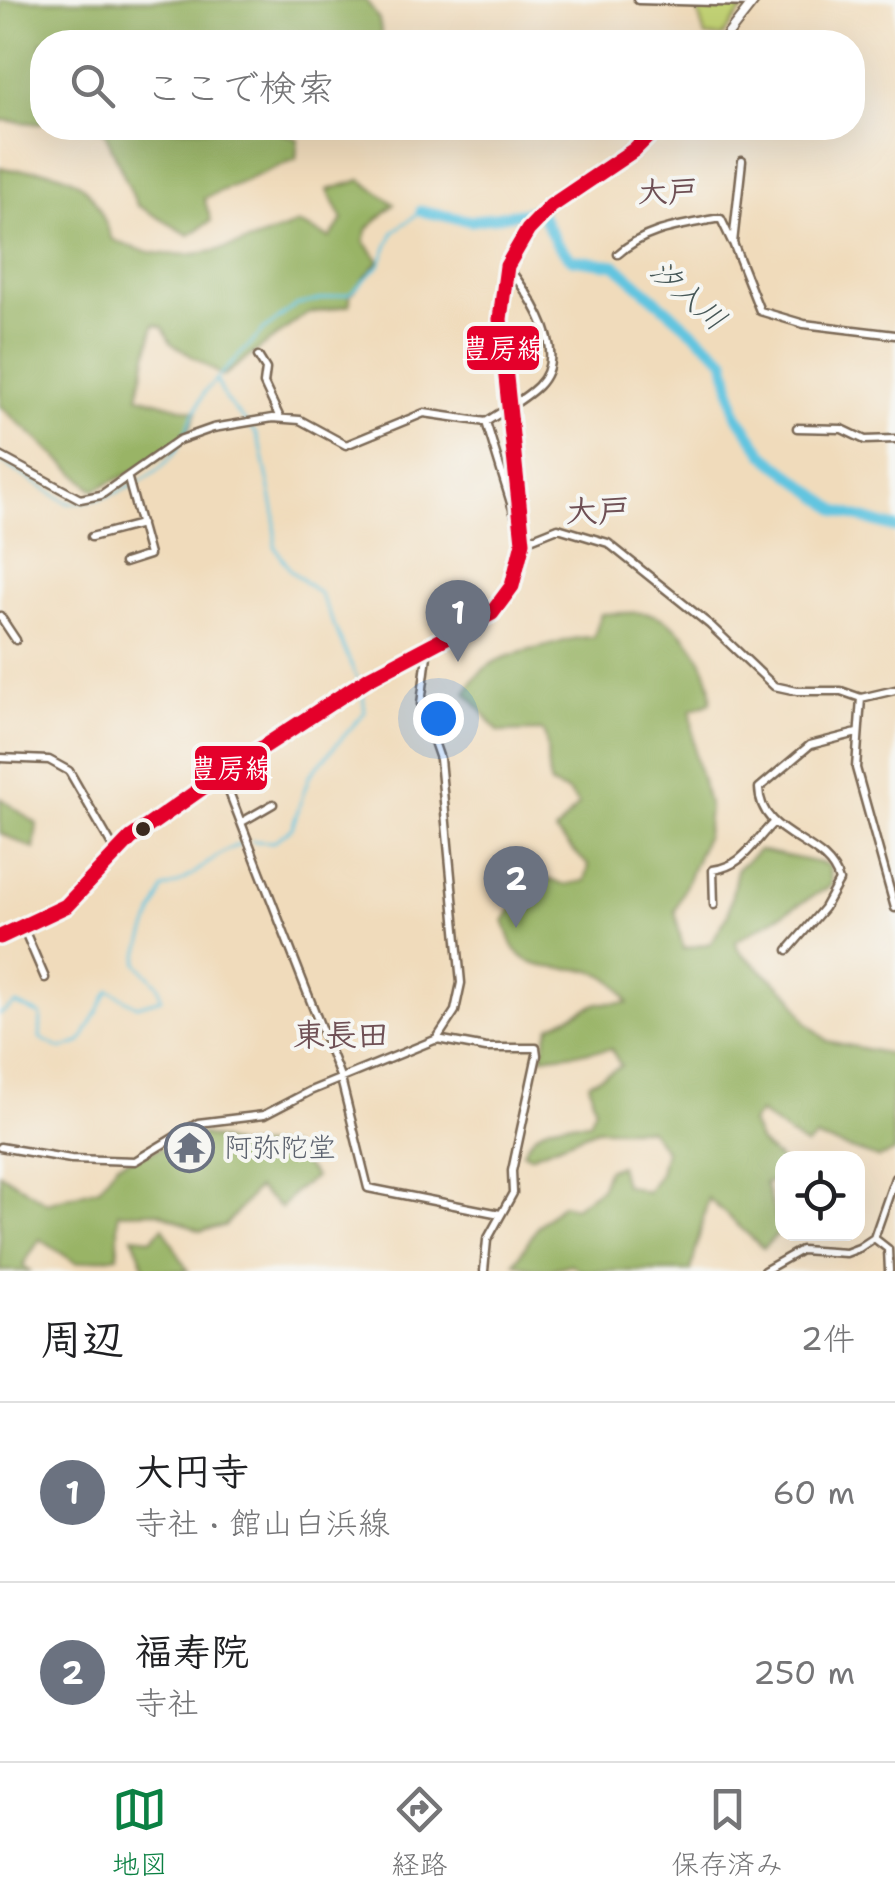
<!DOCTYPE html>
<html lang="ja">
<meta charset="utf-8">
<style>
body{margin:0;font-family:"Shantell Sans","Klee One",sans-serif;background:#f6f6f6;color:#202124}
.controls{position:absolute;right:30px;bottom:30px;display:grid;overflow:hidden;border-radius:20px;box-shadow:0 10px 40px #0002}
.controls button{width:90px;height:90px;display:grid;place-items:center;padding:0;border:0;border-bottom:2px solid #e0e0e0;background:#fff;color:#202124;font:50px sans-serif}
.you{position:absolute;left:438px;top:718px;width:35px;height:35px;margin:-25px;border:8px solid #fff;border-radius:50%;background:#1a73e8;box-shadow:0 0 0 15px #1a73e833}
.badge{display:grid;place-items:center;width:65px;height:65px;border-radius:50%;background:#0b8043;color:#fff;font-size:32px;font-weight:700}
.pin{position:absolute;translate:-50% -82px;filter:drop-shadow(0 2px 5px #0008)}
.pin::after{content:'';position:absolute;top:52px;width:35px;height:30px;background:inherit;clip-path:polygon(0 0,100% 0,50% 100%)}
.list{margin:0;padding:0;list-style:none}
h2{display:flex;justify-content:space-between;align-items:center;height:130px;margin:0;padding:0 40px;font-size:42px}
h2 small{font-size:32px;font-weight:400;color:#757577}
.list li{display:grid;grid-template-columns:65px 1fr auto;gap:30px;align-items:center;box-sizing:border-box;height:180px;padding:0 40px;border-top:2px solid #e0e0e0}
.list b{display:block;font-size:38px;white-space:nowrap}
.list p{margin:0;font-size:32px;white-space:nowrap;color:#757577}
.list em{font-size:32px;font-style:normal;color:#757577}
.icon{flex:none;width:55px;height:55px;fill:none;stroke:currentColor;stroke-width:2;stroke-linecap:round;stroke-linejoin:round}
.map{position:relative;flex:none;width:895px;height:1271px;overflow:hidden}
.search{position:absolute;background:#fff;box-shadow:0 10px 40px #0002;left:30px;right:30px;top:30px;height:110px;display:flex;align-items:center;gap:25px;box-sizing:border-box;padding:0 35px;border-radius:40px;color:#757577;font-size:38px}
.sheet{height:490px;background:#fff}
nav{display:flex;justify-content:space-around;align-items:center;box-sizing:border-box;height:140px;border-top:2px solid #e0e0e0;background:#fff;font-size:28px;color:#757577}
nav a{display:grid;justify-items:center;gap:5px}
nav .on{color:#0b8043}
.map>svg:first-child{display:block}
</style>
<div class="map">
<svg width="895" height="1271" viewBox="0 0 895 1271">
<rect width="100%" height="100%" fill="#f6f6f2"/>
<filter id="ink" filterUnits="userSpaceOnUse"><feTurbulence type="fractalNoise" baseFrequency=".01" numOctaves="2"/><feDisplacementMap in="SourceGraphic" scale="20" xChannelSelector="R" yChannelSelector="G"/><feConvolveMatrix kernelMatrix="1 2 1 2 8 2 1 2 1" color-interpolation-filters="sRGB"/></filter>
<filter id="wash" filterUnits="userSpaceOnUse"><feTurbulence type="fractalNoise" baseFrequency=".0048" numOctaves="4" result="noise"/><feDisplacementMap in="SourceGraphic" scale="40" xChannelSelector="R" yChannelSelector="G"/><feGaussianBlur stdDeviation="2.25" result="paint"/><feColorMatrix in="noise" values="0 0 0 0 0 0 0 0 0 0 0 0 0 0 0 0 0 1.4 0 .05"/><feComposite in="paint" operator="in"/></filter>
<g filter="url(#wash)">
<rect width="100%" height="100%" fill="#f0dbbb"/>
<path fill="#c2d274" stroke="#7e7e49" stroke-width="2.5" d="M696 3 746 5 722 37H705Z"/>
<path fill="#99b466" stroke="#6a6f42" stroke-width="2.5" d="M0 0H366L379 20 383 42H42V124L0 120Z
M103 128H269L298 139 296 159 204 198 211 221 189 235 137 205Z
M0 167C16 173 30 168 46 171 89 177 98 204 112 239 176 271 235 248 298 224L330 238 343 220 328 190 361 180 394 204 368 228 364 241 379 261 350 295V305L306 314 223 376 171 343 163 327 154 324 138 396 196 412C186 456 130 472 94 490L0 406Z
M601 614C616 614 636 611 650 614 684 622 714 669 711 702L691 710 695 756 709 807 706 836 675 911 683 949 711 943 728 915 737 869 759 850 829 865 832 885 736 941 738 950 791 995 807 1023 827 1041 895 1055 891 1116 895 1152 878 1158 816 1138 806 1146 759 1113 751 1123 760 1143 782 1162V1179L765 1183 780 1232 763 1248 708 1198 691 1271H582L571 1264C550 1271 535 1271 515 1263L538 1226 562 1204 574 1207 601 1188 607 1170 619 1165 624 1185 647 1192 660 1173 665 1150 649 1129H597L530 1156 523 1152C537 1123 559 1122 589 1122L595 1108 589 1083 621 1066 611 1049 541 1057 550 1026 598 1003H628C602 944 544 988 516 950 510 943 508 929 504 921L527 887 546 878 563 885 585 881 589 866 555 832 579 805 568 792 551 785C544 766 551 747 543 731L499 732 466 692C483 660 507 655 539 648 561 643 570 637 594 637Z
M0 798 37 824 34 849 0 833Z
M201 1134 238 1146H289L315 1177 294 1192 281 1208 257 1188 225 1226 200 1231 159 1212 118 1213V1256L76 1263 40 1239 23 1265 30 1271H0V1173L47 1203 99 1188 118 1163Z
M163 1227 188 1271H146L133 1237 152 1239Z"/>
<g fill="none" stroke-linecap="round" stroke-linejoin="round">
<path stroke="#62c5e0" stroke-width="2.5" d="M217 381 225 399 256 434 262 451 275 514V547L291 571 320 594 358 680
M184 435 205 391 264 330 296 305 350 293 379 266 394 231 421 212
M0 461 68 503C103 504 166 476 181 442
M252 841 273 842 292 828 309 776 365 712 362 687
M0 1014 16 1004 41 1015 40 1038 61 1049 81 1042 109 990 137 1006 161 999 158 985 138 964C138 947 156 908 163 889 194 881 213 852 244 843"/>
<path stroke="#62c5e0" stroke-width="11" d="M421 211 471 221 539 210 557 244 572 259 615 265 725 359 736 414 765 455 838 511 895 528"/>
</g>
</g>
<g filter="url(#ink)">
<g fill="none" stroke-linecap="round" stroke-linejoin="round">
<defs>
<path id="minor" d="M638 0 753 3
M742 161 733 243 760 311 804 324 895 335
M618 254C646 229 679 226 715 219H721L732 242
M258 356 266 369 264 384 280 418
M486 422 523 542 558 528 608 543 710 625 774 686 797 691H841L861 698 895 690
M797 428 842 429 865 440 895 439
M0 456 80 499 101 495 179 440 213 428 273 418 300 420 346 445 424 413 486 422C502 411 524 400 538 386 571 353 529 294 507 266
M91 537 141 524
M124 563 149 555 128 479
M0 616 16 640
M428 647 421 704 440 759 461 983 455 1011 436 1040
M861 698 856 768 895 908
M0 758 49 760 69 771 115 851
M222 774 341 1079 368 1188 500 1214
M242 822 273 804
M714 905 713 870C745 865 751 844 774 822
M23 927 45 978
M788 950 824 908 839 881C828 838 760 839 759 788L810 745 857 733
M0 1147 71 1159 135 1161 198 1123 264 1115 310 1091 437 1039 486 1048H536L537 1055 512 1171 513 1193 487 1240 484 1271
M874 1238 888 1249 889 1271
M764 1271 801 1250 846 1253 859 1248 874 1238 895 1178"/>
<path id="major" d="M722 42 755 0
M0 937 66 906 131 838 222 774 369 678 492 613 512 586 523 542 500 319 507 266 528 230 551 206 634 150 656 128"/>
</defs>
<use href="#minor" stroke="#7a6855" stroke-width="11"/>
<use href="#major" stroke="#7a6855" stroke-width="12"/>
<use href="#minor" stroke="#fff" stroke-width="6"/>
<use href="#major" stroke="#fff" stroke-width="8"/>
<defs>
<path id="bus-1" d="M0 937 66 906 131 838 222 774 369 678 492 613 512 586 523 542 500 319 507 266 528 230 551 206 634 150 656 128"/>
</defs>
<use href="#bus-1" stroke="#f6f6f2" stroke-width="22"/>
<use href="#bus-1" stroke="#e4002b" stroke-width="15"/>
</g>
</g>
<defs>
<symbol id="temple-ring" viewBox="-11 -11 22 22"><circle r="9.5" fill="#f6f6f2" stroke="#6b7280" stroke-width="1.5"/><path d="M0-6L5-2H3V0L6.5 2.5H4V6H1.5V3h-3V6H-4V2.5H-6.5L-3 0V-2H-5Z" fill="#6b7280"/></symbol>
</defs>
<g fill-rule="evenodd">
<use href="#temple-ring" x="162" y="1120" width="55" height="55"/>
</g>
<circle fill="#3b2a1e" stroke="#f6f6f2" stroke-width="4" cx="143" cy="829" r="9"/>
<g text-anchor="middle" stroke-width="8" stroke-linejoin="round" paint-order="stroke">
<g font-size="28" fill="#5b616d" stroke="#f6f6f2" text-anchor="start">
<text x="224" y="1157">阿弥陀堂</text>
</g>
<g font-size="30" font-weight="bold" fill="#6f5055" stroke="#f6f6f2">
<text x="668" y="202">大戸</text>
</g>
<g font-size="30" font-style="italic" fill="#475858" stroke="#f6f6f2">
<text transform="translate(688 295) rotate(41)" y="10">汐入川</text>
</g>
<g font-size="32" font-weight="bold" fill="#6f5055" stroke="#f6f6f2">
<text x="598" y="522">大戸</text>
<text x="341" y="1046">東長田</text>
</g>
</g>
<g stroke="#f6f6f2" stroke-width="4">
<rect x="465" y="324" width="76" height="48" rx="10" fill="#e4002b"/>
<rect x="193" y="744" width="76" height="48" rx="10" fill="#e4002b"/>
</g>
<g font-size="28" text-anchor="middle" font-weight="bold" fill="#fff">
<text x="503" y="358">豊房線</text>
<text x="231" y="778">豊房線</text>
</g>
</svg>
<div class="controls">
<button><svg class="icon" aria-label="locate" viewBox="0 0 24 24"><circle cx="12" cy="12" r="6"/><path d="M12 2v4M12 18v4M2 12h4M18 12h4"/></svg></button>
</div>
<div class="you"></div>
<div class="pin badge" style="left:458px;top:662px;background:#6b7280">1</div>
<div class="pin badge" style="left:516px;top:928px;background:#6b7280">2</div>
<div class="search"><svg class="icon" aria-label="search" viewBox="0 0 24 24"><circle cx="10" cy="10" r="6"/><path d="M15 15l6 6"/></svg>ここで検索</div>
</div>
<section class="sheet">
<h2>周辺<small>2件</small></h2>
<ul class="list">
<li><span class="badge" style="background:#6b7280">1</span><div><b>大円寺</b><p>寺社 · 館山白浜線</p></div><em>60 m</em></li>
<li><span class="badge" style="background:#6b7280">2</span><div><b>福寿院</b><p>寺社</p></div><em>250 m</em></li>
</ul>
</section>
<nav>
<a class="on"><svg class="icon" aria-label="map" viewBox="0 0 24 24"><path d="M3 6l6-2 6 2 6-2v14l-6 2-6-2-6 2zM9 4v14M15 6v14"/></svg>地図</a>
<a><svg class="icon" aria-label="directions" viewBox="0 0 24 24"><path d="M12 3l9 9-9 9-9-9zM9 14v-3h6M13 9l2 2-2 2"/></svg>経路</a>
<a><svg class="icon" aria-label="saved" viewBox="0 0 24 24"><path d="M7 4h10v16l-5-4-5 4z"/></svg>保存済み</a>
</nav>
